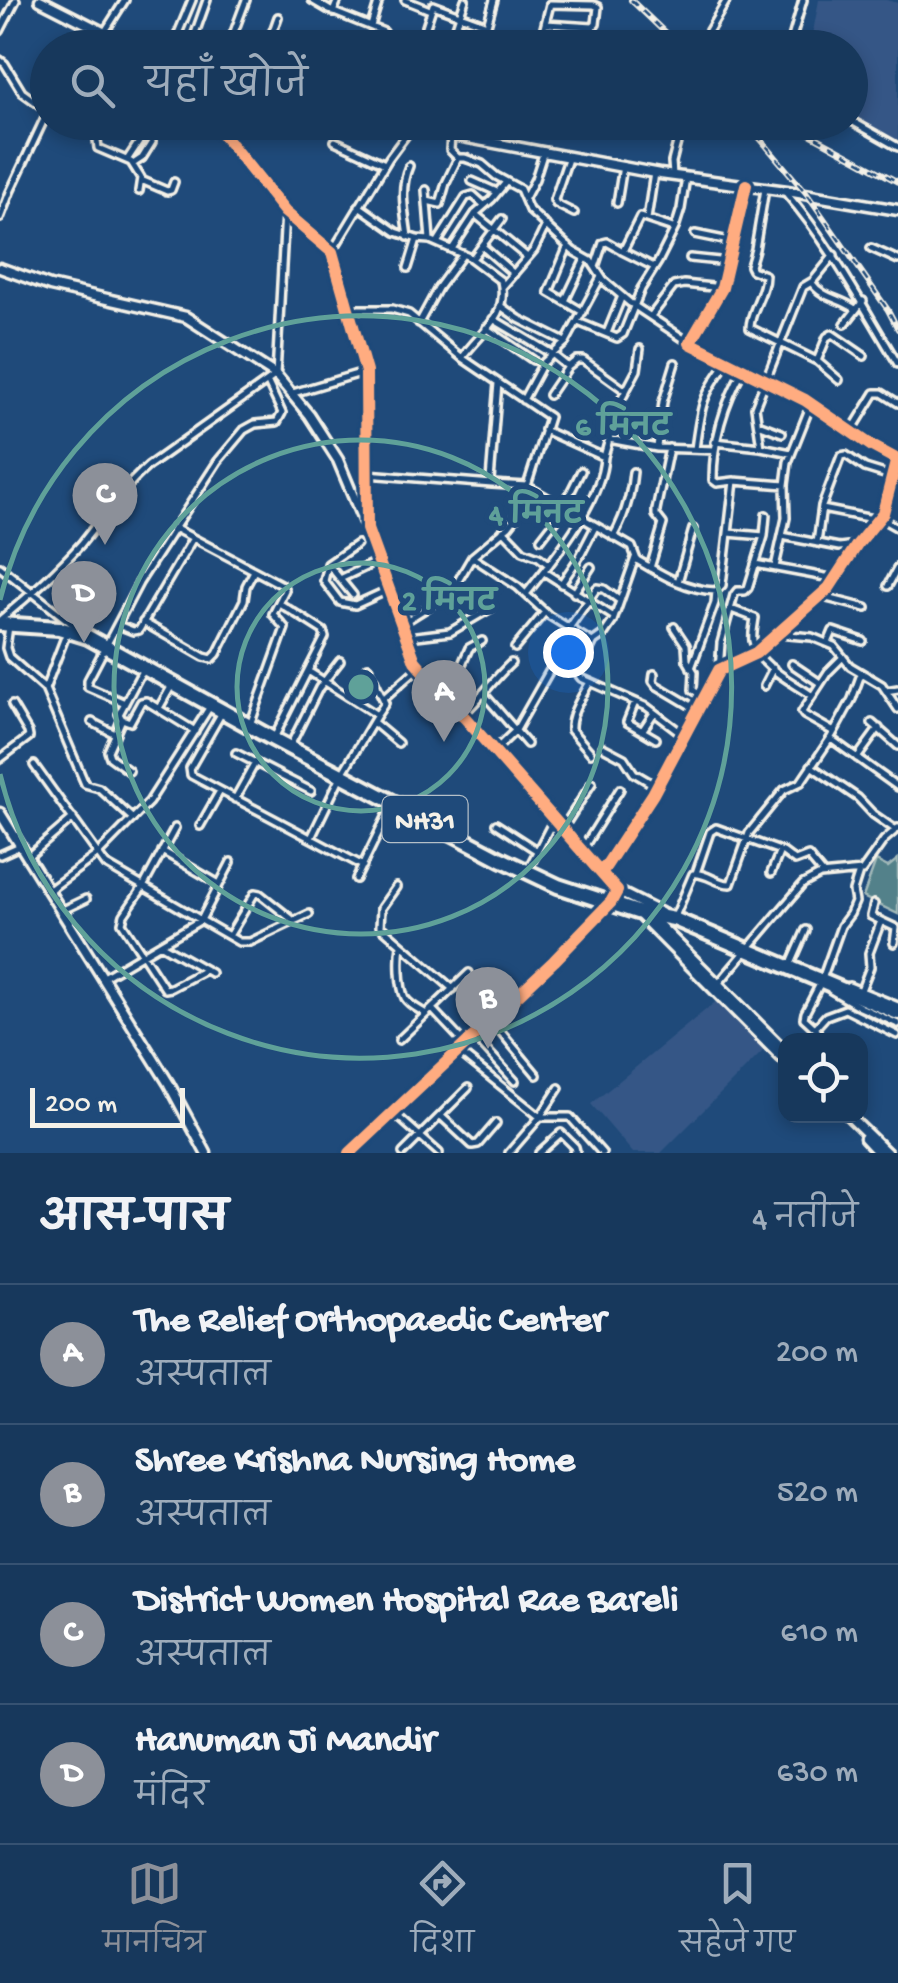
<!DOCTYPE html>
<html lang="hi">
<meta charset="utf-8">
<style>
body{margin:0;font-family:"Gochi Hand","Playpen Sans Deva",sans-serif;background:#244365;color:#f1f3f6}
.controls{position:absolute;right:30px;bottom:30px;display:grid;overflow:hidden;border-radius:20px;box-shadow:0 5px 15px #0003}
.controls button{width:90px;height:90px;display:grid;place-items:center;padding:0;border:0;border-bottom:2px solid #365272;background:#17385c;color:#f1f3f6;font:50px sans-serif}
.scale{position:absolute;left:30px;bottom:25px;width:155px;box-sizing:border-box;padding-left:10px;border:5px solid #f4f1e8;border-top:0;font-size:28px;line-height:35px;white-space:nowrap;color:#f4f1e8;-webkit-text-stroke:8px #1f4a7a;paint-order:stroke}
.you{position:absolute;left:568px;top:652px;width:35px;height:35px;margin:-25px;border:8px solid #fff;border-radius:50%;background:#1a73e8;box-shadow:0 0 0 15px #1a73e833}
.badge{display:grid;place-items:center;width:65px;height:65px;border-radius:50%;background:#8c9099;color:#fff;font-size:32px;font-weight:700}
.pin{position:absolute;translate:-50% -82px;filter:drop-shadow(0 2px 5px #0008)}
.pin::after{content:'';position:absolute;top:52px;width:35px;height:30px;background:inherit;clip-path:polygon(0 0,100% 0,50% 100%)}
.list{margin:0;padding:0;list-style:none}
h2{display:flex;justify-content:space-between;align-items:center;height:130px;margin:0;padding:0 40px;font-size:42px}
h2 small{font-size:32px;font-weight:400;color:#9eacbb}
.list li{display:grid;grid-template-columns:65px 1fr auto;gap:30px;align-items:center;box-sizing:border-box;height:140px;padding:0 40px;border-top:2px solid #365272}
.list b{display:block;font-size:38px;white-space:nowrap}
.list p{margin:0;font-size:32px;white-space:nowrap;color:#9eacbb}
.list em{font-size:32px;font-style:normal;color:#9eacbb}
.icon{flex:none;width:55px;height:55px;fill:none;stroke:currentColor;stroke-width:2;stroke-linecap:round;stroke-linejoin:round}
.map{position:relative;flex:none;width:898px;height:1153px;overflow:hidden}
.search{position:absolute;background:#17385c;box-shadow:0 5px 15px #0003;left:30px;right:30px;top:30px;height:110px;display:flex;align-items:center;gap:25px;box-sizing:border-box;padding:0 35px;border-radius:55px;color:#9eacbb;font-size:38px}
.sheet{height:690px;background:#17385c}
nav{display:flex;justify-content:space-around;align-items:center;box-sizing:border-box;height:140px;border-top:2px solid #365272;background:#17385c;font-size:28px;color:#9eacbb}
nav a{display:grid;justify-items:center;gap:5px}
nav .on{color:#8c9099}
.map>svg:first-child{display:block}
</style>
<div class="map">
<svg width="898" height="1153" viewBox="0 0 898 1153">
<rect width="100%" height="100%" fill="#1f4a7a"/>
<filter id="ink" filterUnits="userSpaceOnUse"><feTurbulence type="fractalNoise" baseFrequency=".01" numOctaves="2"/><feDisplacementMap in="SourceGraphic" scale="20" xChannelSelector="R" yChannelSelector="G"/><feConvolveMatrix kernelMatrix="1 2 1 2 8 2 1 2 1" color-interpolation-filters="sRGB"/></filter>
<g filter="url(#ink)">
<path fill="#355786" d="M819 0H886L898 3V152L846 123 850 122V48H810Z
M719 999 765 1049 661 1153H633L591 1104Z"/>
<path fill="#52818a" stroke="#a3b9b9" stroke-width="2.5" d="M898 859V914L863 897 876 861 888 867Z"/>
<g fill="none" stroke-linecap="round" stroke-linejoin="round">
<defs>
<path id="street" d="M312 0 329 10 384 32
M405 0 430 10
M727 0 707 34 729 48
M333 12 338 0
M371 26 379 0
M0 31 16 0
M104 33 125 0
M485 34 534 48
M269 41 283 48
M83 48 94 27
M172 48 192 0
M195 48 192 42 207 0
M228 48 246 0
M267 48 278 17
M419 48 433 5 487 25 494 0
M449 48 465 0
M481 48 487 25
M539 48 550 4 594 5 598 7 596 24 593 27 546 24
M766 48H773
M789 48 803 0
M0 60 5 64 22 92 48 111
M850 120 898 147
M78 122H113
M628 122 674 130
M670 122 679 135 672 162 673 175
M95 124 98 148 131 162 141 178 139 191
M451 135 450 150 458 158
M335 141 385 164
M569 156 554 200 556 204 574 213
M127 160 139 142 145 122
M133 164 142 158 152 142
M141 180 167 191 171 190 174 182
M472 181 497 192
M765 189 755 249 750 266 752 270 765 275C765 294 750 310 750 328L817 361 839 380
M426 190 430 240
M786 193C831 245 862 305 898 364
M525 198 535 179 544 151
M427 201 440 204 446 183 458 158H465L482 164 496 176 520 189 529 210 573 251 591 261 604 281 630 303 690 343
M617 203 623 166
M359 206 396 232 417 239 430 240 469 257 501 281C509 317 481 331 462 358
M475 214 527 257
M0 218 10 192 48 111
M647 219 654 173
M695 234 734 242
M408 237C405 213 399 189 409 166
M437 243 466 197 473 195 484 205
M482 246 514 274
M568 246 549 292 583 312
M871 248 898 260
M452 249 475 214 492 199 506 182
M622 251 654 267
M332 252 389 158 412 127
M690 258 729 262
M472 259 502 219
M595 267 603 243 607 242 623 251 640 217 673 228
M408 268 417 239
M811 282C824 300 839 297 855 309
M503 286 534 250 546 225
M565 301 585 259
M502 307 519 319 565 342
M349 309H392L409 314 462 358 549 417 527 486 632 547 637 560C662 575 687 590 716 591L722 585 734 481 717 483 713 480C713 440 724 403 744 368
M651 316 674 286 684 284 722 288
M493 319 552 354 568 367
M578 322 617 338 623 334 641 289 658 262 675 228 681 209 686 177
M419 323 438 288 463 254
M845 324 863 301
M486 328 533 360
M607 333 622 296
M817 361 827 337 832 334 864 356
M293 393 364 372
M549 395 568 367 577 360H583L626 391
M523 400 543 363 566 342 601 277
M758 424 782 433
M544 430 604 457 609 439 657 448 715 450
M851 432 875 393H882L898 403
M609 439 621 400 637 370 640 349
M715 442 761 447
M657 447 663 402 675 363
M695 449C701 406 701 397 728 361
M791 453 761 447 755 407 803 287 813 281 834 255
M367 474 492 484
M734 481 785 485
M822 509 878 520
M880 518 898 528
M174 528 282 585 285 590 273 614 285 628 250 725
M503 530 523 551 539 557 549 565
M728 533 764 536
M782 536 839 547 857 545
M613 537C624 518 631 495 633 472
M541 539 558 517 581 471
M817 543 822 506 841 456 846 455 865 468 891 476
M357 544 328 564 324 581 340 602 355 605 388 590
M472 557 518 587 548 615 592 642
M635 558 613 621 604 634 594 641 578 674 581 678 647 707 684 735
M328 564 353 595
M755 564 836 579
M0 567 80 630
M775 567 786 518 785 485 788 462 811 404
M650 568 663 524 656 515V510L669 448
M544 572 614 617
M340 579 378 561
M678 582 693 529
M561 584 580 556 595 527
M888 586 898 567
M574 593 591 567
M526 594C553 560 602 501 604 457
M819 596 866 608
M731 609 755 618C754 625 752 634 753 641 757 666 793 682 811 695
M0 620C28 597 57 571 81 544 103 517 122 489 148 466L276 375 285 212
M143 622 204 657 212 659 217 654 244 600 246 586 254 571
M401 624 425 609 455 586 472 557 509 526 516 517 527 486 492 484 490 480 498 383
M118 625 133 631 139 630 193 538
M9 626 6 648 9 657 45 689 85 784 99 788 133 819
M674 627 686 645 687 660 694 672 693 690 704 697
M569 628 597 588 604 589 619 600
M777 634 812 637 834 646 850 666 882 685 898 709
M408 637 450 632 491 608
M828 643 833 631 863 641
M515 648 545 612
M792 664 820 683
M368 667 385 703 377 715
M691 668 715 603 716 591
M719 670 721 643 734 595 737 591H745L748 588 764 536 766 515
M308 671 377 715 342 774 311 838
M654 674 653 681 656 685 698 710
M590 682C582 697 570 713 571 730L591 753
M764 686 773 668
M437 688 459 671 469 648 482 641
M45 689 67 632
M886 691 898 689
M483 693 527 744
M384 698 419 667
M635 702 627 722 656 739
M125 703 88 687V680L139 583 218 461 244 430 255 424 277 422 282 413 268 383
M159 708 171 687
M221 714 190 768 191 775 363 866
M462 715C480 699 493 680 511 663
M122 719 130 722 141 702 146 701 195 731
M92 722 115 734
M373 722 398 743
M872 723 898 746
M642 731 654 713
M834 732 852 699 861 674
M274 738 325 637 323 631 279 603
M831 739 898 787
M291 744 319 688 340 661
M603 747 624 758 634 773 656 786
M494 751 516 730 554 663 577 633
M236 753 311 791
M857 758 879 728
M0 759 29 737 28 732 12 705
M34 765 106 865 239 942H250L309 914
M811 766 858 798 873 814 896 830
M129 771 110 757 108 751 122 719 119 714 143 669
M235 799 255 763
M496 824 536 850
M200 826 220 791
M175 828 143 887 124 915 122 923 165 989 171 988 205 970
M563 828 592 783
M582 850 620 789
M162 851 219 884
M0 855 20 846
M28 857 73 818
M528 869 554 819
M602 872 653 794 719 670 756 653 829 588 857 545 883 513 896 462V459L872 446 805 400 690 343 722 288 745 186
M696 873 710 832 716 828 783 852 795 861 808 856 823 874
M771 873 780 851
M356 879 392 805
M396 887 381 908 380 926 453 989
M48 891 98 854 149 802 209 708
M61 911 86 899
M674 919 693 874C706 872 718 885 731 884L749 833 784 790 801 782 830 739 834 732 804 715 802 712 828 672 843 657
M881 921 896 928 894 943
M229 936 255 893 260 894 294 921
M160 944 211 973
M401 945C399 958 399 986 405 998 409 1005 420 1010 426 1014
M791 964 806 930
M104 977 201 920 231 862
M718 984 803 884 820 875 862 871 884 840 898 828
M849 986 898 1006
M831 990 860 1007 898 1024
M861 990 870 967 869 953 881 921 871 916 874 904
M432 1009 465 1044
M491 1020 537 1075
M816 1027 826 1016 845 1009 897 1035
M474 1036 515 1081
M399 1040 469 973
M812 1040 817 1030 804 1018 805 1013 821 982 841 926 850 914 855 902 853 891 859 872
M459 1052 540 1117 509 1153
M393 1112 439 1153
M441 1116 472 1145 478 1144 496 1123
M540 1117H570L602 1153
M540 1117 559 1088
M403 1153 468 1088
M539 1153 561 1133 575 1147 576 1151 573 1153"/>
<path id="secondary" d="M40 0 111 36 140 48
M213 122 285 212 332 252 366 372 367 529 415 661 617 891 611 902 554 961 350 1153
M398 122 425 130 660 174 787 191 898 210
M0 268 50 286 186 317 276 375 309 415 338 460 365 525
M0 813 169 1084 206 1153
M617 891 661 913
M641 916 786 1062
M650 916 786 1052
M849 1116 887 1153
M865 1138 879 1153"/>
<path id="highway" d="M0 624 59 628 88 637 273 739 501 859 558 886 637 912 674 919 898 1013"/>
</defs>
<use href="#street" stroke="#f4f1e8" stroke-width="12"/>
<use href="#secondary" stroke="#f4f1e8" stroke-width="15"/>
<use href="#highway" stroke="#f4f1e8" stroke-width="20"/>
<use href="#street" stroke="#1f4a7a" stroke-width="5"/>
<use href="#secondary" stroke="#1f4a7a" stroke-width="8"/>
<use href="#highway" stroke="#1f4a7a" stroke-width="12"/>
<defs>
<path id="rail" d="M631 0 681 48
M746 122 807 194 888 310 898 329
M788 122 898 182"/>
</defs>
<use href="#rail" stroke="#f4f1e8" stroke-width="6"/>
<use href="#rail" stroke="#1f4a7a" stroke-width="2.5" stroke-dasharray="8" stroke-linecap="butt"/>
<defs>
<path id="cycleway" d="M213 122 285 212 332 252 366 372 367 529 415 661 617 891 611 902 554 961 350 1153
M602 872 653 794 719 670 756 653 829 588 857 545 883 513 896 462V459L872 446 805 400 690 343 722 288 746 185"/>
</defs>
<use href="#cycleway" stroke="#1f4a7a" stroke-width="19"/>
<use href="#cycleway" stroke="#ffac80" stroke-width="12"/>
</g>
</g>
<g fill="none" stroke="#5fa199" stroke-width="5">
<circle cx="361" cy="687" r="124"/>
<circle cx="361" cy="687" r="247"/>
<path d="M0 600A371 371 0 1 1 0 774"/>
</g>
<g text-anchor="middle" stroke-width="10" stroke-linejoin="round" paint-order="stroke">
<rect fill="#1f4a7a" stroke="#b4bfc7" stroke-width="2.5" x="382.5" y="796" width="85" height="46" rx="8"/>
<g font-size="28" font-weight="bold" fill="#f4f1e8">
<text x="425" y="829">NH31</text>
</g>
</g>
<circle cx="361" cy="687" r="15" fill="#5fa199" stroke="#1f4a7a" stroke-width="5"/>
<g font-size="30" text-anchor="middle" font-weight="bold" fill="#5fa199" stroke="#1f4a7a" stroke-width="10" stroke-linejoin="round" paint-order="stroke">
<text x="623" y="435">6 मिनट</text>
<text x="536" y="523">4 मिनट</text>
<text x="449" y="610">2 मिनट</text>
</g>
</svg>
<div class="controls">
<button><svg class="icon" aria-label="locate" viewBox="0 0 24 24"><circle cx="12" cy="12" r="6"/><path d="M12 2v4M12 18v4M2 12h4M18 12h4"/></svg></button>
</div>
<div class="scale">200 m</div>
<div class="you"></div>
<div class="pin badge" style="left:444px;top:742px">A</div>
<div class="pin badge" style="left:488px;top:1049px">B</div>
<div class="pin badge" style="left:105px;top:545px">C</div>
<div class="pin badge" style="left:84px;top:643px">D</div>
<div class="search"><svg class="icon" aria-label="search" viewBox="0 0 24 24"><circle cx="10" cy="10" r="6"/><path d="M15 15l6 6"/></svg>यहाँ खोजें</div>
</div>
<section class="sheet">
<h2>आस-पास<small>4 नतीजे</small></h2>
<ul class="list">
<li><span class="badge">A</span><div><b>The Relief Orthopaedic Center</b><p>अस्पताल</p></div><em>200 m</em></li>
<li><span class="badge">B</span><div><b>Shree Krishna Nursing Home</b><p>अस्पताल</p></div><em>520 m</em></li>
<li><span class="badge">C</span><div><b>District Women Hospital Rae Bareli</b><p>अस्पताल</p></div><em>610 m</em></li>
<li><span class="badge">D</span><div><b>Hanuman Ji Mandir</b><p>मंदिर</p></div><em>630 m</em></li>
</ul>
</section>
<nav>
<a class="on"><svg class="icon" aria-label="map" viewBox="0 0 24 24"><path d="M3 6l6-2 6 2 6-2v14l-6 2-6-2-6 2zM9 4v14M15 6v14"/></svg>मानचित्र</a>
<a><svg class="icon" aria-label="directions" viewBox="0 0 24 24"><path d="M12 3l9 9-9 9-9-9zM9 14v-3h6M13 9l2 2-2 2"/></svg>दिशा</a>
<a><svg class="icon" aria-label="saved" viewBox="0 0 24 24"><path d="M7 4h10v16l-5-4-5 4z"/></svg>सहेजे गए</a>
</nav>
